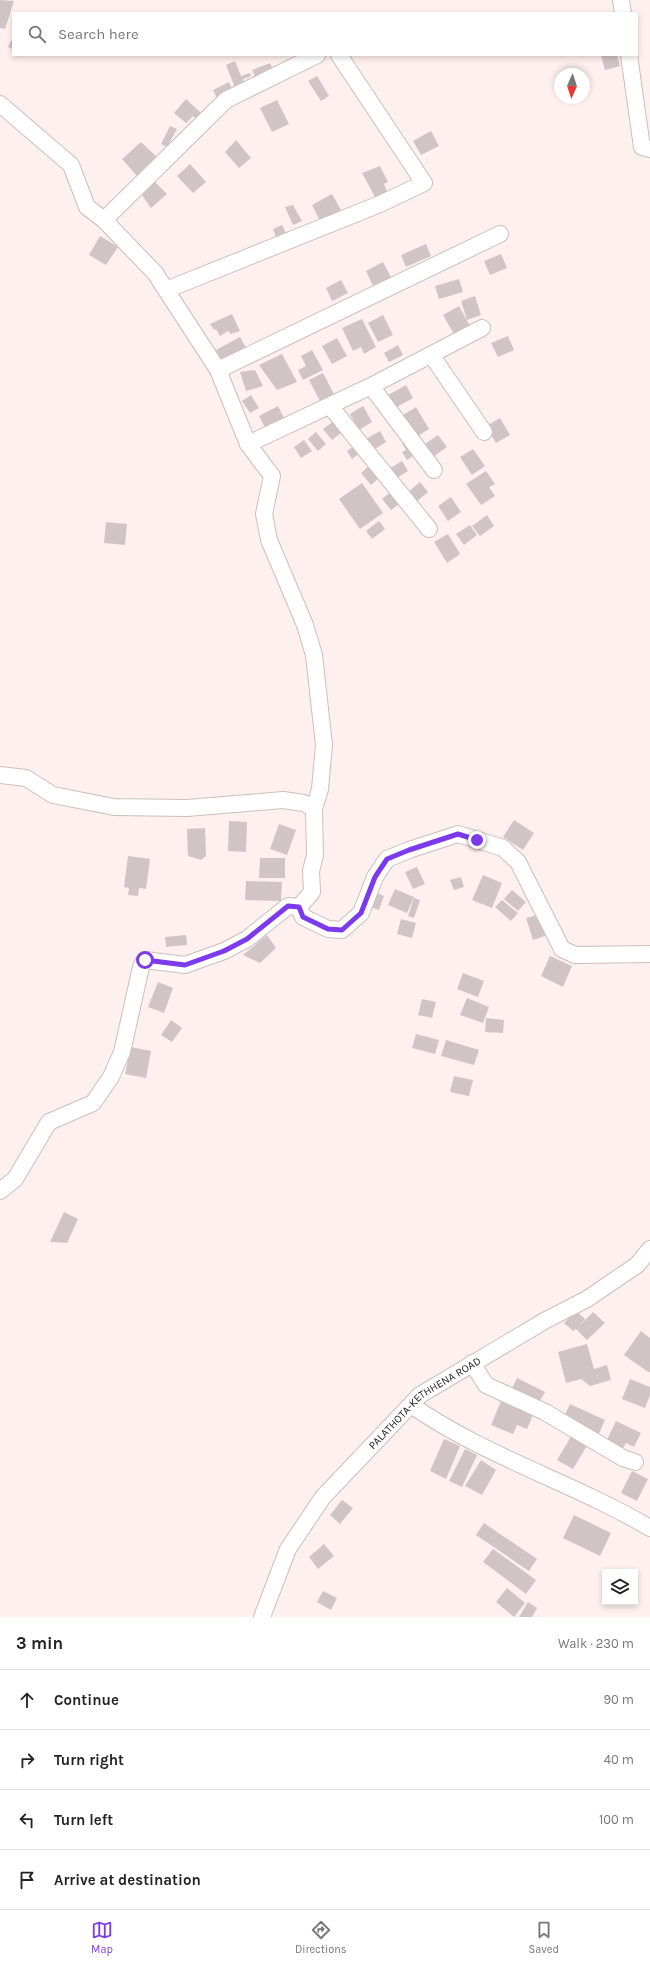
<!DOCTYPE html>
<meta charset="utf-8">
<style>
body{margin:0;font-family:Karla,sans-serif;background:#f6f6f6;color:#222}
.controls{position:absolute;right:12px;bottom:12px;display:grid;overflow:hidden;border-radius:0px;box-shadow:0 2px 6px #0003}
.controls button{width:36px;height:36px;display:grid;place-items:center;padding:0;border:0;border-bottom:1px solid #e0e0e0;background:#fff;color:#222;font:20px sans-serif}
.compass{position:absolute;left:554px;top:68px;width:36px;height:36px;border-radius:50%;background:#fff;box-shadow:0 2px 6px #0003;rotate:183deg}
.stop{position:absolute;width:12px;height:12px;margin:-9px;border:3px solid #7c3aed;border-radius:50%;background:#fff}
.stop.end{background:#7c3aed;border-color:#fff;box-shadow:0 1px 4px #0008}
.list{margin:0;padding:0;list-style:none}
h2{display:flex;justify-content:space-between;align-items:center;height:52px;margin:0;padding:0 16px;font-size:17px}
h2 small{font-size:13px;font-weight:400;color:#767676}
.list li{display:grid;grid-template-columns:26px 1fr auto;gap:12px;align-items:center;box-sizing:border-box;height:60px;padding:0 16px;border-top:1px solid #e0e0e0}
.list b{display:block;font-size:15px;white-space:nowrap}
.list em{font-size:13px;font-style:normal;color:#767676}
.icon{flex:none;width:22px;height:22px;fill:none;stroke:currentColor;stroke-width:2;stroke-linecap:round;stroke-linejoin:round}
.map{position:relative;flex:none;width:650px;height:1617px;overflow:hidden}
.search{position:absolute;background:#fff;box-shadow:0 2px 6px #0003;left:12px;right:12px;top:12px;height:44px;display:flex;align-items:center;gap:10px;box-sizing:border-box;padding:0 14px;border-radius:0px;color:#767676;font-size:15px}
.sheet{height:292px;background:#fff}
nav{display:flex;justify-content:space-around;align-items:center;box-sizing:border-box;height:56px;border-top:1px solid #e0e0e0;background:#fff;font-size:11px;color:#767676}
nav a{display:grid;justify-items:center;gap:2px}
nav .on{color:#7c3aed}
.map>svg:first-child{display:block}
</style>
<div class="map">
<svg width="650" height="1617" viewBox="0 0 650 1617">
<rect width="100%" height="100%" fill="#fef0ef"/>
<path fill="#d1c4c7" d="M0 0 14 1 5 29 0 28Z
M13 37V49L8 47Z
M601 55H617L620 66 605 70Z
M235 61 241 76 250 73 251 76 243 79 245 86 236 90 226 65Z
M270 63 275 73 257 80 252 70Z
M317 76 329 96 321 101 308 81Z
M229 82 234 93 218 100 213 90Z
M186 99 202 114 197 120 193 116 186 123 174 113Z
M277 100 289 124 272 132 260 108Z
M170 126 177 129 167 147 161 144Z
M431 131 439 146 421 155 413 141Z
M236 140 251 158 239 168 225 152Z
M141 142 158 158 137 176 122 159Z
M190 164 206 182 193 193 177 176Z
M380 166 388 182 384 184 387 192 375 197 362 173Z
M155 182 167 194 151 208 142 195Z
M332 194 341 210 320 221 312 205Z
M293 205 302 221 293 225 285 207Z
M282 225 286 233 276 237 273 229Z
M100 236 118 247 106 265 89 255Z
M426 244 431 256 406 267 401 255Z
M501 254 507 268 490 275 484 261Z
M383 262 392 279 374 288 366 271Z
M459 279 463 292 439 299 435 286Z
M341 280 348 293 332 301 326 288Z
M475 296 481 315 467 320 461 301Z
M459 306 471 328 455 336 443 315Z
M232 314 240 331 231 334 228 331 220 336 216 329 214 330 210 324Z
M383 315 393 335 378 342 368 323Z
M362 319 376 347 364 354 361 347 353 351 342 328Z
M508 336 514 350 498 357 491 343Z
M240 337 248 351 224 364 216 350Z
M337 338 347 356 332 364 322 346Z
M398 345 403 355 389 362 384 353Z
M312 350 323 370 303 380 298 370 306 366 301 356Z
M282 354 297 382 277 390 259 365Z
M255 370 263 386 246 391 240 372Z
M323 373 335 396 321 403 309 380Z
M406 385 413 398 395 408 388 395Z
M251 395 259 408 250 413 242 401Z
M278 406 286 422 267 431 259 416Z
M363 406 372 422 359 430 350 414Z
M416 407 429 429 416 437 403 415Z
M500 418 510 435 496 443 486 426Z
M334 421 342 432 332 440 323 429Z
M380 431 386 442 373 450 366 439Z
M316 432 326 444 318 451 308 439Z
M438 435 447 447 433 457 425 444Z
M407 439 416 454 407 460 402 452 406 450 402 443Z
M304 440 312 451 301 458 294 447Z
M356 445 361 452 352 459 347 451Z
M473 449 485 466 472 475 460 457Z
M402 461 408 471 395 479 389 469Z
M371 464 381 476 371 485 361 473Z
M486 471 495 484 489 487 495 496 481 505 466 484Z
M420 482 428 492 415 503 407 493Z
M362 483 383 513 360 529 339 499Z
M393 490 402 502 391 510 382 499Z
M451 497 461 512 448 521 438 506Z
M487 515 494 526 480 536 472 526Z
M379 521 385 529 372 539 366 531Z
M106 522 127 524 125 545 104 543Z
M470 525 477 535 464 545 456 534Z
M448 534 460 554 447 563 434 542Z
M514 820 534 833 523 850 503 837Z
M229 821 247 822 246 852 228 851Z
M279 824 296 830 287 855 270 849Z
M205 828 206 856 201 860 188 856 187 829Z
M128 856 150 859 146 889 139 888 138 896 128 895 129 888 124 887Z
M260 858H285V878H259Z
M417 867 425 884 413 889 405 872Z
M483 875 502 883 492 908 472 900Z
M461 877 464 887 454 890 450 880Z
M246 881 282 882 281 901 245 900Z
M395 889 414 897 407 913 388 905Z
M512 890 526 902 518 911 504 899Z
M372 891 384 896 379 910 367 906Z
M414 898 420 900 414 918 408 916Z
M502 900 518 913 511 921 495 907Z
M541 914 548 935 533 940 526 918Z
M401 919 416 923 412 938 397 934Z
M186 935 187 945 166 947 165 937Z
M267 935 276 948 260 963 243 955Z
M550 956 572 966 563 987 541 976Z
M463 973 484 981 478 997 457 989Z
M158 982 173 988 164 1013 148 1007Z
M467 998 489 1007 483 1023 460 1015Z
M422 999 436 1002 432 1018 418 1015Z
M486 1018 504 1020 503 1033 485 1032Z
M171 1020 182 1028 172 1042 161 1035Z
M416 1034 439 1040 435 1054 412 1048Z
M446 1040 479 1050 474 1065 441 1056Z
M131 1047 151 1051 146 1078 125 1074Z
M454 1076 473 1080 469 1096 450 1092Z
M64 1212 78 1219 67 1243 50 1242Z
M576 1311 585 1319 579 1326 593 1312 605 1323 587 1340 576 1329 573 1331 564 1323Z
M641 1331 650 1338V1372H648L624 1355Z
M587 1344 594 1369 607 1365 611 1380 590 1386 581 1379 566 1383 558 1352Z
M517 1378 545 1392 537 1406 510 1392Z
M630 1379 650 1387V1395L645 1408 622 1399Z
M501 1401 533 1415 527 1429 517 1425 513 1434 491 1425Z
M570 1404 605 1420 598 1436 563 1419Z
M616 1421 641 1433 634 1447 626 1443 622 1450 606 1442Z
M572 1435 588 1444 573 1469 557 1460Z
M444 1439 460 1446 446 1479 430 1471Z
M465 1449 477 1455 462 1487 449 1481Z
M481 1460 496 1470 482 1495 465 1486Z
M632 1471 648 1479 637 1501 621 1493Z
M342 1500 353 1508 340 1524 330 1515Z
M574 1515 611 1533 600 1556 563 1538Z
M484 1523 537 1559 529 1571 476 1535Z
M324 1544 334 1556 318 1569 309 1557Z
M493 1549 536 1580 526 1594 483 1562Z
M507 1588 525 1603 514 1617 496 1602Z
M323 1591 337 1598 331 1610 317 1602Z
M528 1602 537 1608 532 1617H519Z"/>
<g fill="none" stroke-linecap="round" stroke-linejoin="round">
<defs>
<g id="minor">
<path d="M621 0 623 13"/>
<path d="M629 55 642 147 650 149"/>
<path d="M0 104 71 165 87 207 104 220 155 273 218 370 248 444 272 476 264 514 269 540 305 625 314 655 324 745 320 789 314 809"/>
<path d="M104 220 226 100 317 55"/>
<path d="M166 290 380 204 424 183 339 55"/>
<path d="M432 356 484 432"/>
<path d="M218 370 500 234"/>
<path d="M371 386 434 470"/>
<path d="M330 406 429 529"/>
<path d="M248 444 371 386 482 328"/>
<path d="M0 775 26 778 53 795 114 807 187 808 283 800 304 803 314 809 315 855 311 871 312 892 299 907 303 917 328 929 342 930 361 913 375 877 387 859 409 850 458 834 503 848 518 862 562 949 575 955 650 954"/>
<path d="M0 1191 15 1179 49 1122 93 1103 111 1077 122 1052 141 967 145 960 185 965 224 951 247 939 288 906 299 907"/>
<path d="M472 1363 486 1385 545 1412 623 1458 635 1462"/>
<path d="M411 1405C486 1457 572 1482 650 1528"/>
<path id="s1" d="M262 1617 288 1549 323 1497 420 1395 546 1320 587 1299 637 1265 650 1249"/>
</g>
</defs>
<use href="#minor" stroke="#cbbebc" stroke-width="18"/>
<use href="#minor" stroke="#fff" stroke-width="16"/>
</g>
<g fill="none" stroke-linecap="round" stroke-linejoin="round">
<path stroke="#7c3aed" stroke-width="5" d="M145 960 185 965 224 951 247 939 288 906 299 907 303 917 328 929 342 930 361 913 375 877 387 859 409 850 458 834 477 840"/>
</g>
<g text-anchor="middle" stroke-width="4" stroke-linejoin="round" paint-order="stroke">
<g font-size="11" fill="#252120" stroke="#fff">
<text dy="4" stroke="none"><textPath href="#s1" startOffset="275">PALATHOTA-KETHHENA ROAD</textPath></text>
</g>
</g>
</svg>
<div class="controls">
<button><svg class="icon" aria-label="layers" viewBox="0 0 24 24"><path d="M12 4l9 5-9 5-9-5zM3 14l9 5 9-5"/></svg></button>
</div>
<svg class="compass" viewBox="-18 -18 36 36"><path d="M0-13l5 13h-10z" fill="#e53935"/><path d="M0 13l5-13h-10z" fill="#767676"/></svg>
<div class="stop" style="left:145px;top:960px"></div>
<div class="stop end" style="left:477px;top:840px"></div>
<div class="search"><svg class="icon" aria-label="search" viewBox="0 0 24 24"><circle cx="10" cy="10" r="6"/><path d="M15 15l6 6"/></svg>Search here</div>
</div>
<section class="sheet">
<h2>3 min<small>Walk · 230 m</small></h2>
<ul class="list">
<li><svg class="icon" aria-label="ahead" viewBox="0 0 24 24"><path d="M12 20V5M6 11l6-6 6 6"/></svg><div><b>Continue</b></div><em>90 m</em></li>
<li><svg class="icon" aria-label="right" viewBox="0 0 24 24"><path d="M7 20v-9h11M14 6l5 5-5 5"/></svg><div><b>Turn right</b></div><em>40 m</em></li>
<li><svg class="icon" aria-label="left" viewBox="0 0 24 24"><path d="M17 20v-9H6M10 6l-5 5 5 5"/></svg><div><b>Turn left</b></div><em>100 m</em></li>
<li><svg class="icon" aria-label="arrive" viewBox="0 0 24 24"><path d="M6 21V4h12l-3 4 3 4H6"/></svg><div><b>Arrive at destination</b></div></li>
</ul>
</section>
<nav>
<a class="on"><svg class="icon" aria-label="map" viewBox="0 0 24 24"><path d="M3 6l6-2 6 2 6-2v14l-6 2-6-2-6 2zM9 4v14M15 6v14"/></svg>Map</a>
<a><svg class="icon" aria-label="directions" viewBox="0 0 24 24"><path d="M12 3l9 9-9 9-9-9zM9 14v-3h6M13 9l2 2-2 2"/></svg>Directions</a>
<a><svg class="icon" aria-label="saved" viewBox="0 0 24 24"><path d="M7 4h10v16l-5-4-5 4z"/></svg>Saved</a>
</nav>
